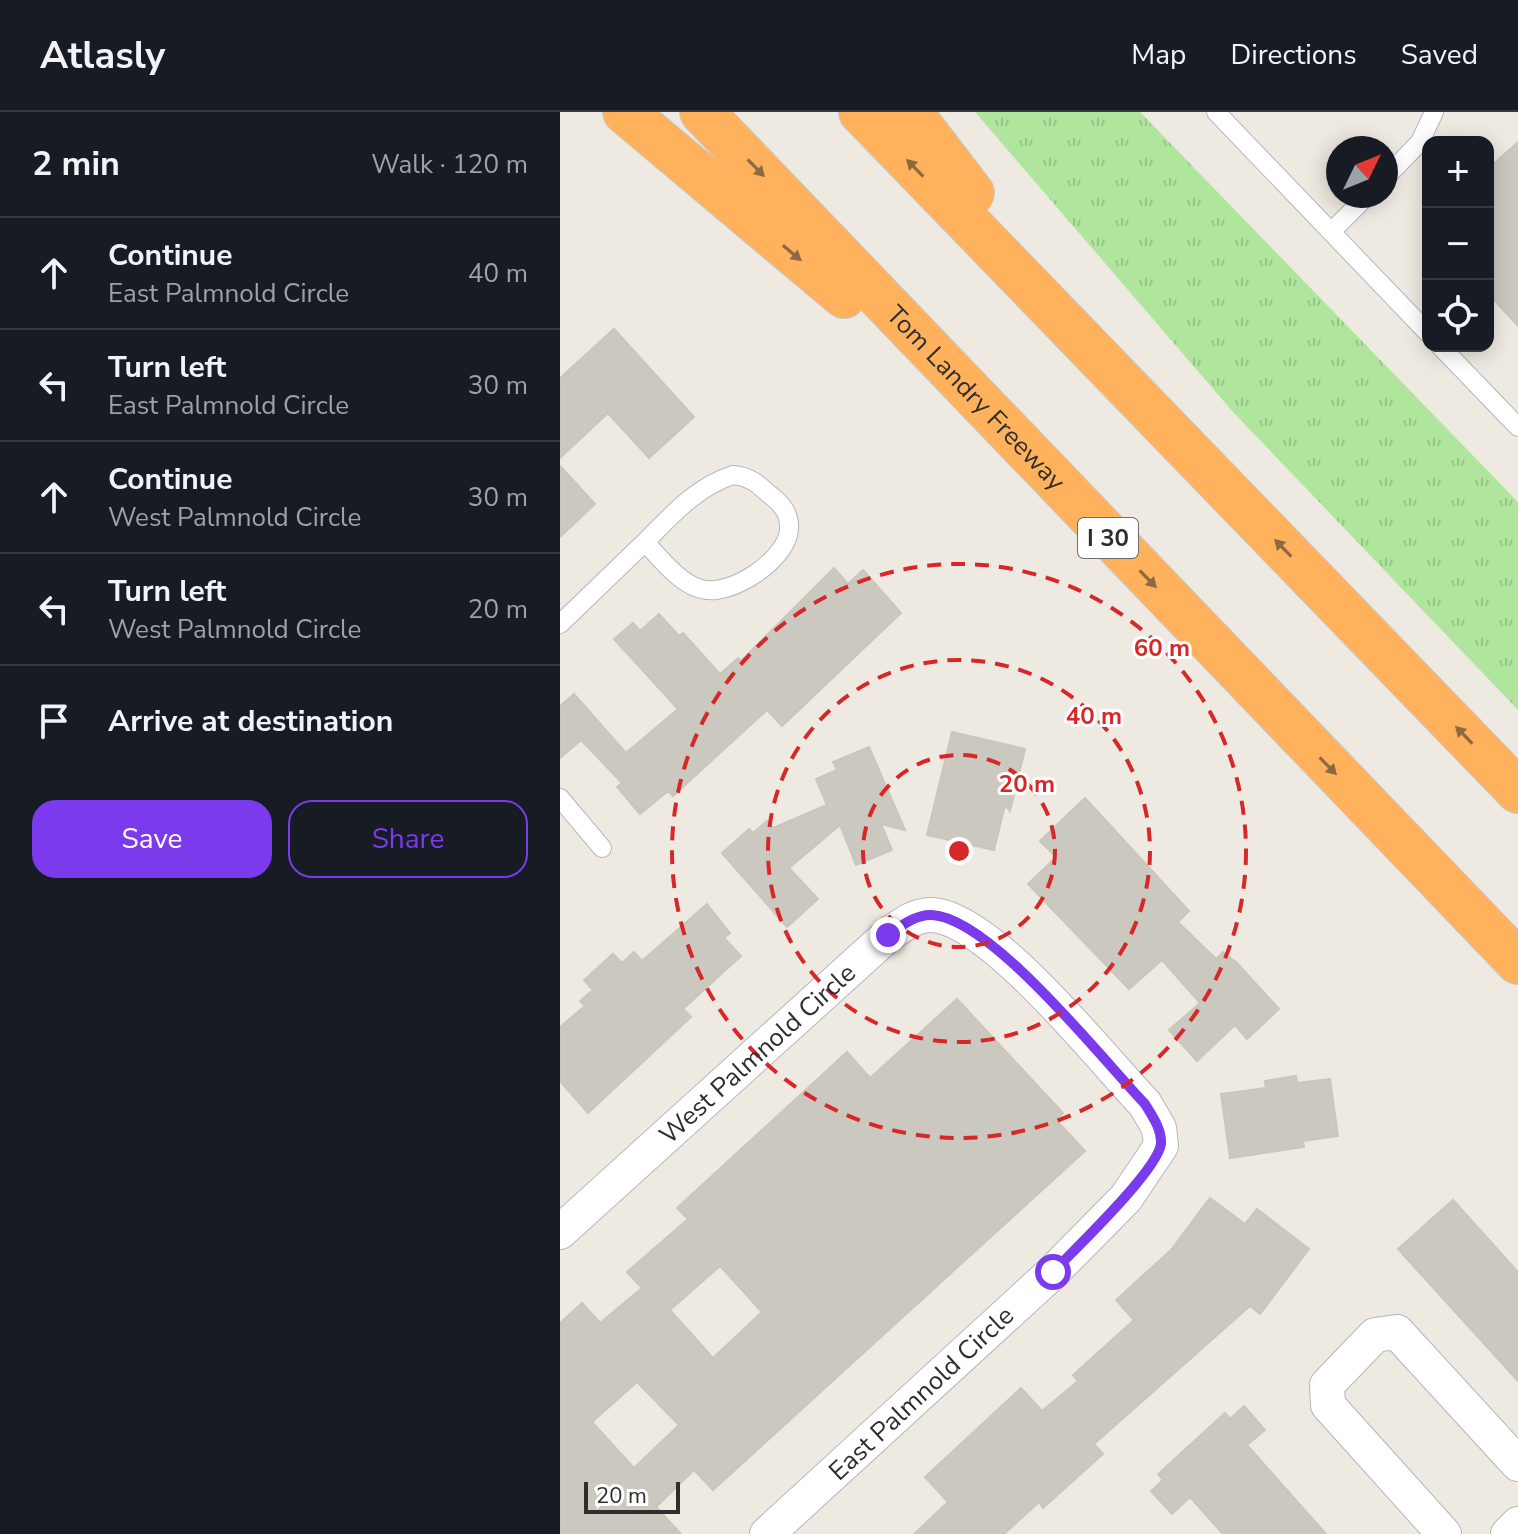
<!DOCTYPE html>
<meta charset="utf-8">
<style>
body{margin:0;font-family:"Nunito Sans",sans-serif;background:#20242c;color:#f1f3f6}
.controls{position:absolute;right:24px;top:24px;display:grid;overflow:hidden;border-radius:16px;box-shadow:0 4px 20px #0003}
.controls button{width:72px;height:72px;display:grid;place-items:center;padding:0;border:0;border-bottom:2px solid #363941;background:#171b24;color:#f1f3f6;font:40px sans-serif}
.compass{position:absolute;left:766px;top:24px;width:72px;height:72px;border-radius:50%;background:#171b24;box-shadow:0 4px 20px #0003;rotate:47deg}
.scale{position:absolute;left:24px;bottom:20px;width:96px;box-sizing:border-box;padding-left:8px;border:4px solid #2e2e2e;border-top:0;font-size:22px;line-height:28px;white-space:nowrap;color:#2e2e2e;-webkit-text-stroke:6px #fff;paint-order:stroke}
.stop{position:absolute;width:24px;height:24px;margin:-18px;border:6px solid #7c3aed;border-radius:50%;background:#fff}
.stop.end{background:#7c3aed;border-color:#fff;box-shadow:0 2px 8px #0008}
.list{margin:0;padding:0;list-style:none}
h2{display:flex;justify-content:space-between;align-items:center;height:104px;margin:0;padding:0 32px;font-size:34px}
h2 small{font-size:26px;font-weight:400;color:#9ea1a6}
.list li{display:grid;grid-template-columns:52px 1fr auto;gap:24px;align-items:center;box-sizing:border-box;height:112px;padding:0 32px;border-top:2px solid #363941}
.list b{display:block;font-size:30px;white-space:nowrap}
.list p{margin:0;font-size:26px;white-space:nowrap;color:#9ea1a6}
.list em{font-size:26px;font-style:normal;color:#9ea1a6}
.actions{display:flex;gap:16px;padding:24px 32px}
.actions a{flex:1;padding:18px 0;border:2px solid #7c3aed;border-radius:24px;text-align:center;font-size:28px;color:#7c3aed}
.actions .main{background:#7c3aed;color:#fff}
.icon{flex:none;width:44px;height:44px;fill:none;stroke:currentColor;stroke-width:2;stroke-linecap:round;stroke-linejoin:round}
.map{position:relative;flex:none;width:958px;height:1422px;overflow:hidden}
header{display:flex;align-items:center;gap:48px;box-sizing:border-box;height:112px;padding:0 40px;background:#171b24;border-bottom:2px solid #363941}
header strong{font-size:38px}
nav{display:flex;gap:44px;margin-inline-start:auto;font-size:28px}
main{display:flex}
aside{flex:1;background:#171b24}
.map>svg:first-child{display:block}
</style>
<header>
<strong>Atlasly</strong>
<nav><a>Map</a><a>Directions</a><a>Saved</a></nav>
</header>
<main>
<aside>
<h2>2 min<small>Walk · 120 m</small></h2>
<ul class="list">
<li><svg class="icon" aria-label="ahead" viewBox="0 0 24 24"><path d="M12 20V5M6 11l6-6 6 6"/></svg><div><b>Continue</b><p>East Palmnold Circle</p></div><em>40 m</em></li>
<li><svg class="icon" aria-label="left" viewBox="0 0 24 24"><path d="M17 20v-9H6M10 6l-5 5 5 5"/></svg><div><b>Turn left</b><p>East Palmnold Circle</p></div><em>30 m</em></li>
<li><svg class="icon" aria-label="ahead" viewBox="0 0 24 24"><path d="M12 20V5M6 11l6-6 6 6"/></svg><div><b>Continue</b><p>West Palmnold Circle</p></div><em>30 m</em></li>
<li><svg class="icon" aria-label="left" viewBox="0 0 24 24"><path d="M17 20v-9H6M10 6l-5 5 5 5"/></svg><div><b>Turn left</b><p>West Palmnold Circle</p></div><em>20 m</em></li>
<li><svg class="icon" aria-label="arrive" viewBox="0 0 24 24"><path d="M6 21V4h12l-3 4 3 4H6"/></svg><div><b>Arrive at destination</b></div></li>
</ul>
<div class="actions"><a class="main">Save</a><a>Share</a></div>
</aside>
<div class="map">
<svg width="958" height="1422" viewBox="0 0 958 1422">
<defs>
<pattern id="grass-tufts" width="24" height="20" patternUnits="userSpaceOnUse" patternTransform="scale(2)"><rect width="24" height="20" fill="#afe59d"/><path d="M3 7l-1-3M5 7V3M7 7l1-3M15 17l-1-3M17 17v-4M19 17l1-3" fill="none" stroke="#97c588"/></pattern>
</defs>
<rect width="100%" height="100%" fill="#efeae1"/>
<path fill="url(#grass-tufts)" d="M415 0H580L958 390V598L673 300Z"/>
<path fill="#cbc8bf" stroke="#cbc6ba" stroke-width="2" fill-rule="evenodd" d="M958 30V214L928 181V57Z
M54 217 134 305 89 346 48 301 0 346V266Z
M0 354 35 392 0 425Z
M274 456 288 472 303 458 341 501 222 614 207 598 113 684 108 679 80 702 57 675 62 671 21 628 0 646V594L14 582 66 641 118 597 54 527 73 511 80 519 99 502 119 524 123 521 160 562 178 546 181 549Z
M392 620 465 637 450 699 445 693 434 738 367 723Z
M309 635 345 718 321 712 332 738 296 753 280 713 229 756 258 787 227 815 162 741 189 717 193 721 207 709 213 716 267 693 256 667 277 658 273 650Z
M525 686 629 799 618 810 656 847 663 840 677 851 719 897 687 927 675 913 637 949 609 918 640 891 602 848 569 877 468 772 496 745 480 729Z
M147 792 170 821 164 826 181 844 123 897 131 905 28 1001 0 969V915L25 894 20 889 33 878 24 868 53 842 62 851 74 840 82 849Z
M397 887 503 1001 496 1008 525 1039 153 1378 134 1358 96 1395 121 1422H0V1211L22 1191 40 1211 82 1176 67 1160 128 1107 117 1096 287 940 310 966ZM160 1154 202 1200 153 1246 110 1198ZM77 1270 119 1313 74 1356 32 1310Z
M736 964 737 971 770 967 778 1024 743 1029 744 1035 670 1046 661 982 706 976 705 969Z
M650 1086 685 1112 697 1097 749 1137 700 1202 690 1194 534 1332 543 1342 483 1396 479 1390 444 1422H354L388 1390 365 1365 461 1276 482 1299 518 1269 513 1263 574 1208 556 1188 611 1138Z
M893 1088 958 1160V1269L838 1137Z
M684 1294 705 1318 687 1333 766 1422H663L630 1385 612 1402 591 1379 603 1368 598 1362 665 1301 670 1307Z"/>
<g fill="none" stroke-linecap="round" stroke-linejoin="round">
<defs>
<path id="service" d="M656 0 868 221
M826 65 860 30 874 0
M771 120 807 84
M880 234 958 315
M173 363C190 365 197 371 209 382 221 391 230 401 229 417 228 447 170 486 141 477 119 471 100 446 85 430 112 403 136 375 173 363Z
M0 512 85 430
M0 686 42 736"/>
<g id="minor">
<path id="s1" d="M0 1120 328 823C341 814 356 802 372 803 431 806 542 947 585 992L599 1016 601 1034 566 1086 493 1160 207 1422"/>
<path d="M884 1422 768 1293 767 1273 815 1223 837 1220 958 1352"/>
<path d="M948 1422 958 1412"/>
</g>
<g id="motorway">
<path d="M65 0 284 184"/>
<path id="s2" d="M142 0 958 850"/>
<path d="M301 0 958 679"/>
<path d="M350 0 412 81"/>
</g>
</defs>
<use href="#service" stroke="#b4b5c1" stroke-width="20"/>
<use href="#minor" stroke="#b4b5c1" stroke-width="36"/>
<use href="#motorway" stroke="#c9c9c9" stroke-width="46"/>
<use href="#service" stroke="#fff" stroke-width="18"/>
<use href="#minor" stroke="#fff" stroke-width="34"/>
<use href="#motorway" stroke="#ffb15c" stroke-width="44"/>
</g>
<defs><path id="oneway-solid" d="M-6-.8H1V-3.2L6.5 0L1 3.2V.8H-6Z" transform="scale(2)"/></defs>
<g fill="#8c6943">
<use href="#oneway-solid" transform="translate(196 56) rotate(46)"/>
<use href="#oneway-solid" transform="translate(355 56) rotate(-134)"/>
<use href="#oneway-solid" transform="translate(232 141) rotate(40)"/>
<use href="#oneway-solid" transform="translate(723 436) rotate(-134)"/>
<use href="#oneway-solid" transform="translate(588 467) rotate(46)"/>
<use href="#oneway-solid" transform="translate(904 623) rotate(-134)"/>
<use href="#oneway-solid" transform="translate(768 654) rotate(46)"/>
</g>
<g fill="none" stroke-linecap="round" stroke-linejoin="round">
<path stroke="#7c3aed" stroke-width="10" d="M328 823C341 814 356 802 372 803 431 806 542 947 585 992 592 1004 602 1017 601 1032 597 1059 515 1137 493 1160"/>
</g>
<g fill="none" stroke="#d62828" stroke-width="4" stroke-dasharray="14 10">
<circle cx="399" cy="739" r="96"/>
<circle cx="399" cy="739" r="191"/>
<circle cx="399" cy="739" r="287"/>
</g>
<g text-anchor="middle" stroke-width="6" stroke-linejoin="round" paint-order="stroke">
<rect fill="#fff" stroke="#6d6d6d" stroke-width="2" x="518" y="406" width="60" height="40" rx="6"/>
<g font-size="24" font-weight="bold" fill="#2e2e2e">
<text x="548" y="434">I 30</text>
</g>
<g font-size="26" fill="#2e2e2e" stroke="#fff">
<text dy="9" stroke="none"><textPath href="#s2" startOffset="396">Tom Landry Freeway</textPath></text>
<text dy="9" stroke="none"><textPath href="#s1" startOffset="266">West Palmnold Circle</textPath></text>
<text transform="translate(361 1281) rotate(-43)" y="9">East Palmnold Circle</text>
</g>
</g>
<circle cx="399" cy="739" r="12" fill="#d62828" stroke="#fff" stroke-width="4"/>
<g font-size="24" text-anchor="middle" font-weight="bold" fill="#d62828" stroke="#fff" stroke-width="6" stroke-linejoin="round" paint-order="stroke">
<text x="602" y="544">60 m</text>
<text x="534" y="612">40 m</text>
<text x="467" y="680">20 m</text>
</g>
</svg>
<div class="controls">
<button>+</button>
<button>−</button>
<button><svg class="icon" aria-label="locate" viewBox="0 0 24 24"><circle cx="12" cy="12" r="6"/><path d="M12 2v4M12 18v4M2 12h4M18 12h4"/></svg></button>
</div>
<svg class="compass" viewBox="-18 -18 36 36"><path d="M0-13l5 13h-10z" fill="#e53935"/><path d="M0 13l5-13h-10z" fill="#9ea1a6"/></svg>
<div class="scale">20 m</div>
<div class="stop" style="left:493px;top:1160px"></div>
<div class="stop end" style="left:328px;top:823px"></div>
</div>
</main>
